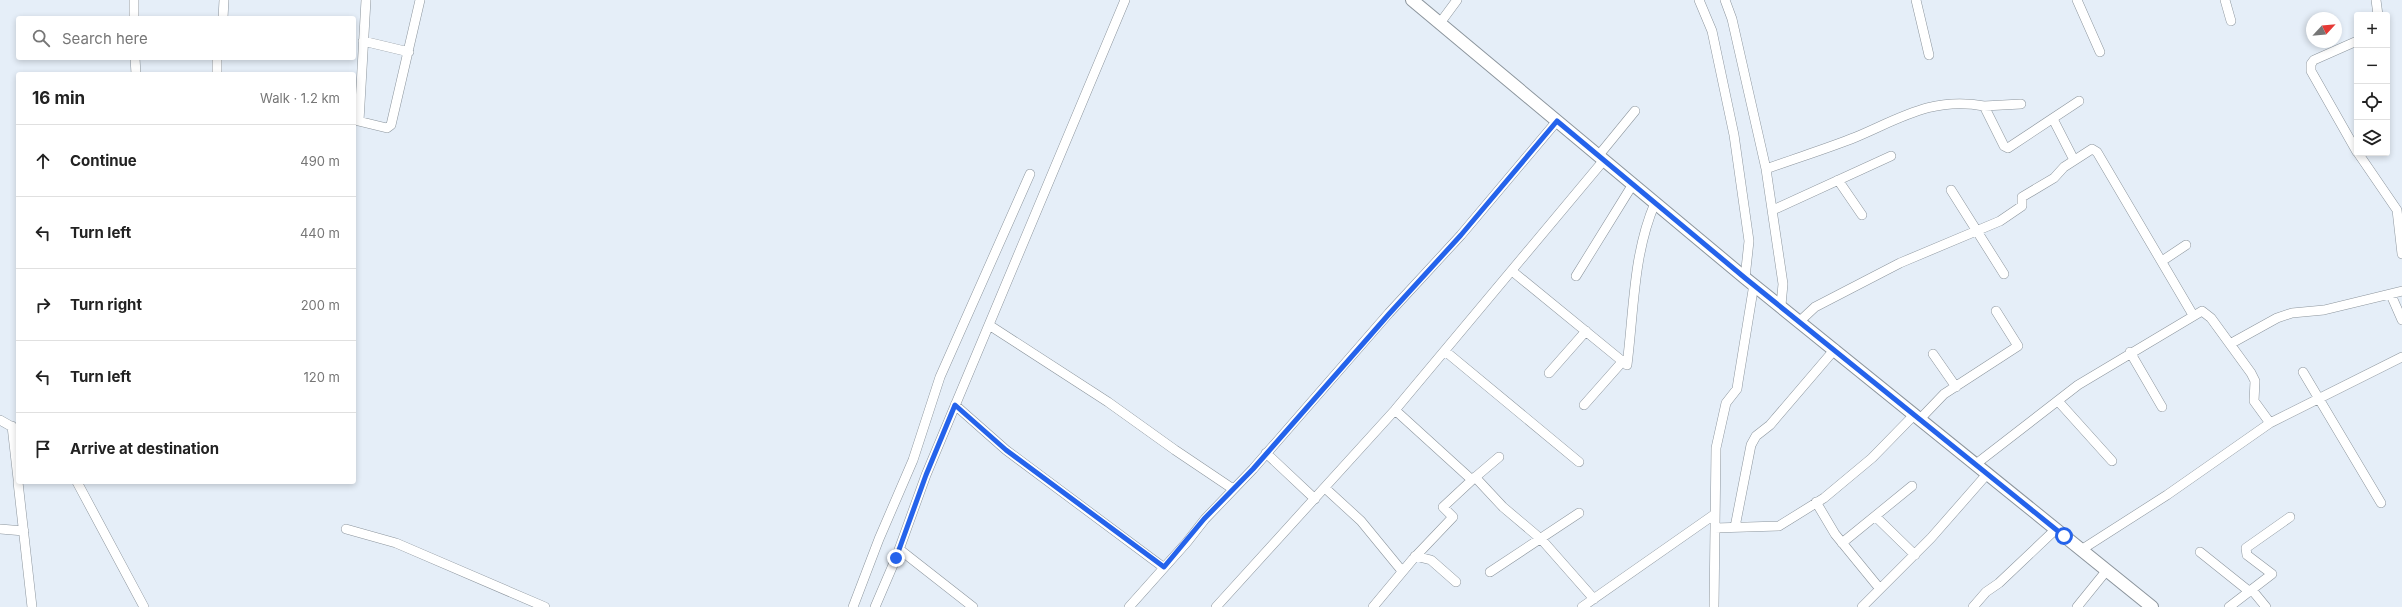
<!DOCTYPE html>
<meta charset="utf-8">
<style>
body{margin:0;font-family:Inter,sans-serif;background:#f6f6f6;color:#222}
.controls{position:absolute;right:12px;top:12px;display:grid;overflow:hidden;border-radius:4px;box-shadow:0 2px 6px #0003}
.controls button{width:36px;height:36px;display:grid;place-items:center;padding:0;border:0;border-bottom:1px solid #e0e0e0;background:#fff;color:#222;font:20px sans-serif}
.compass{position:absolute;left:2306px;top:12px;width:36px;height:36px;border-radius:50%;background:#fff;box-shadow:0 2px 6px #0003;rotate:64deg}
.stop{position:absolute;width:12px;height:12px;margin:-9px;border:3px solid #2563eb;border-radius:50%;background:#fff}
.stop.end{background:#2563eb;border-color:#fff;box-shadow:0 1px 4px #0008}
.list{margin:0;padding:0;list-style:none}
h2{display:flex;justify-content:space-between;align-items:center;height:52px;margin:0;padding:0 16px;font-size:17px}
h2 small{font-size:13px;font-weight:400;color:#767676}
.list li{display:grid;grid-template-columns:26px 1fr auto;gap:12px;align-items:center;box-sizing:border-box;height:72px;padding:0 16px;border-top:1px solid #e0e0e0}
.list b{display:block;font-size:15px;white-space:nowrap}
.list em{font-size:13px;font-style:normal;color:#767676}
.icon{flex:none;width:22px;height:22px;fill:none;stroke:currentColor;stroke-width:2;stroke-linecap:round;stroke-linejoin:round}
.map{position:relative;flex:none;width:2402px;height:607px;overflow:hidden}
.search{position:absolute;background:#fff;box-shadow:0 2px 6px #0003;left:16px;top:16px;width:340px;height:44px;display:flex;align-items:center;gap:10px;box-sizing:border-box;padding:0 14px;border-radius:4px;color:#767676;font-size:15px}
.panel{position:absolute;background:#fff;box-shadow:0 2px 6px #0003;left:16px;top:72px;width:340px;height:412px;border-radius:4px}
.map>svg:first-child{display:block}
</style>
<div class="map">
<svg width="2402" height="607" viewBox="0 0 2402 607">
<rect width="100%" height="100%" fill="#e5eef8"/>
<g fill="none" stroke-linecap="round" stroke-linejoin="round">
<defs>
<path id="street" d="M134 0V18
M1699 0 1712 31 1734 135 1749 241 1745 278
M1725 0 1732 19 1766 169 1783 284 1781 305
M1916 0 1929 55
M2077 0 2100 52
M2225 0 2231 21
M2376 0 2378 15
M223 18 224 0
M1440 23 1457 0
M363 41 409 52
M2357 41 2314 60 2311 64V71L2357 152
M135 58 136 74
M217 74V58
M1984 106 2021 104
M2053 119 2074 160
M354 120 387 128 391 125 420 0
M359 121 366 0
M2358 153 2397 210 2402 254
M1599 155 1635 111
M1766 169C1796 158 1826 149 1856 137 1899 119 1933 96 1984 106L2004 146 2008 148 2079 101
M1838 180 1862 215
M1951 190 2004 274
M1773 210 1891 156
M2162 261 2186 245
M1512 271 1627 365
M1576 276 1633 184
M2391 295 2402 320
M1800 321 1815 307 1900 263 2000 221 2022 206V197L2054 178 2064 167 2092 149 2097 152 2193 315
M989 325 1108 402 1175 450 1233 489
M2230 344 2277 318 2292 313 2324 310 2402 291
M1445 351 1579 462
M2130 352 2162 407
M1933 354 1956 387
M1627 365C1634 310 1633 254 1655 203
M2303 372 2381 503
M1549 373 1586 331
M2058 401 2112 461
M955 405 1006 450 1163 567
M1584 405 1622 362
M1920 419 1944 394 2018 346 1996 311
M0 420 16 429
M12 426 18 479
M1266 453 1315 499
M1976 464 2078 385 2202 311 2211 318 2251 373 2255 381 2254 401 2270 423
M1475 477 1503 507 1542 540 1594 599
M1472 480 1499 457
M18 482 32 607
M77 482 144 607
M1325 488 1361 521 1402 571
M1816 502 1835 534 1880 589
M1876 517 1915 555
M1735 527 1751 445 1756 436 1770 425 1835 349
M1715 528 1779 526 1824 498 1872 458 1915 414
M0 529 24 531
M346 529 396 543 545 607
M1842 543 1912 486
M899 549 973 607
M2081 550 2167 495 2270 423 2402 357
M2200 552 2250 592
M1415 556 1431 560 1456 582
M1490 572 1579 513
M2252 590 2266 607
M853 607 879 539 913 460 940 377 1030 174
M875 607 896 558 926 475 1125 0
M1129 607 1187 542 1205 519 1253 469 1389 313 1461 235 1557 121
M1216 607 1395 410 1604 160
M1373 607 1413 559 1453 517 1443 507 1472 480 1395 410
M1582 607 1715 514
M1714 607 1716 448 1726 403 1737 389 1738 382 1754 284
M1862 607 1931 538 1988 473
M1973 607 1986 592 1999 583 2056 529
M2077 607 2107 570
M2229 607 2272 574 2247 555 2246 548 2290 517"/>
<path id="secondary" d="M1412 0 1745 278 2152 607"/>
</defs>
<use href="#street" stroke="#8c959d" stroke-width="10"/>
<use href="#secondary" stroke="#8c959d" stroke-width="14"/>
<use href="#street" stroke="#fff" stroke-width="9"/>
<use href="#secondary" stroke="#fff" stroke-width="12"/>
</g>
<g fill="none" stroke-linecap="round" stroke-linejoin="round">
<path stroke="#2563eb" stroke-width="5" d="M896 558 926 475 955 405 1006 450 1164 567 1204 519 1253 469 1389 314 1461 235 1557 121 1745 278 2064 536"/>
</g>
</svg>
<div class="controls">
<button>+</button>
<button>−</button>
<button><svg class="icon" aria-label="locate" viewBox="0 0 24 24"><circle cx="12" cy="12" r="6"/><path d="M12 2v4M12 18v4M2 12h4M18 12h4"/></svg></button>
<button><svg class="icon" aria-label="layers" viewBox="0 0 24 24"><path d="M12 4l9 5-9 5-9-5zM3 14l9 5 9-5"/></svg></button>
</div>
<svg class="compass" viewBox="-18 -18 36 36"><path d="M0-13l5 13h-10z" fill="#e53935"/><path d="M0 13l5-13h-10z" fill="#767676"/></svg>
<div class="stop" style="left:2064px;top:536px"></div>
<div class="stop end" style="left:896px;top:558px"></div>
<div class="search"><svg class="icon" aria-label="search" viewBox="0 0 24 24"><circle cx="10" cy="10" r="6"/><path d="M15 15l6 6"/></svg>Search here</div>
<section class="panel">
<h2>16 min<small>Walk · 1.2 km</small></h2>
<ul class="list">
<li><svg class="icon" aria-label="ahead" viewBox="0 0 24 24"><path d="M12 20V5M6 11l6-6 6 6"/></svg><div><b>Continue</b></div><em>490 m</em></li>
<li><svg class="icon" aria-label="left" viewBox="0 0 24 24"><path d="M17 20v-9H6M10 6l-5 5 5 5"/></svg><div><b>Turn left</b></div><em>440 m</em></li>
<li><svg class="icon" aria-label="right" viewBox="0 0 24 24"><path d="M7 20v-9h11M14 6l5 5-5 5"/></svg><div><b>Turn right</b></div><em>200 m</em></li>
<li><svg class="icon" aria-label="left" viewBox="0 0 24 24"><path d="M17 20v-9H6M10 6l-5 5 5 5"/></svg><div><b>Turn left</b></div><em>120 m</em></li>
<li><svg class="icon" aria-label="arrive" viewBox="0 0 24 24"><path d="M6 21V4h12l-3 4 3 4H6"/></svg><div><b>Arrive at destination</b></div></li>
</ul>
</section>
</div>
